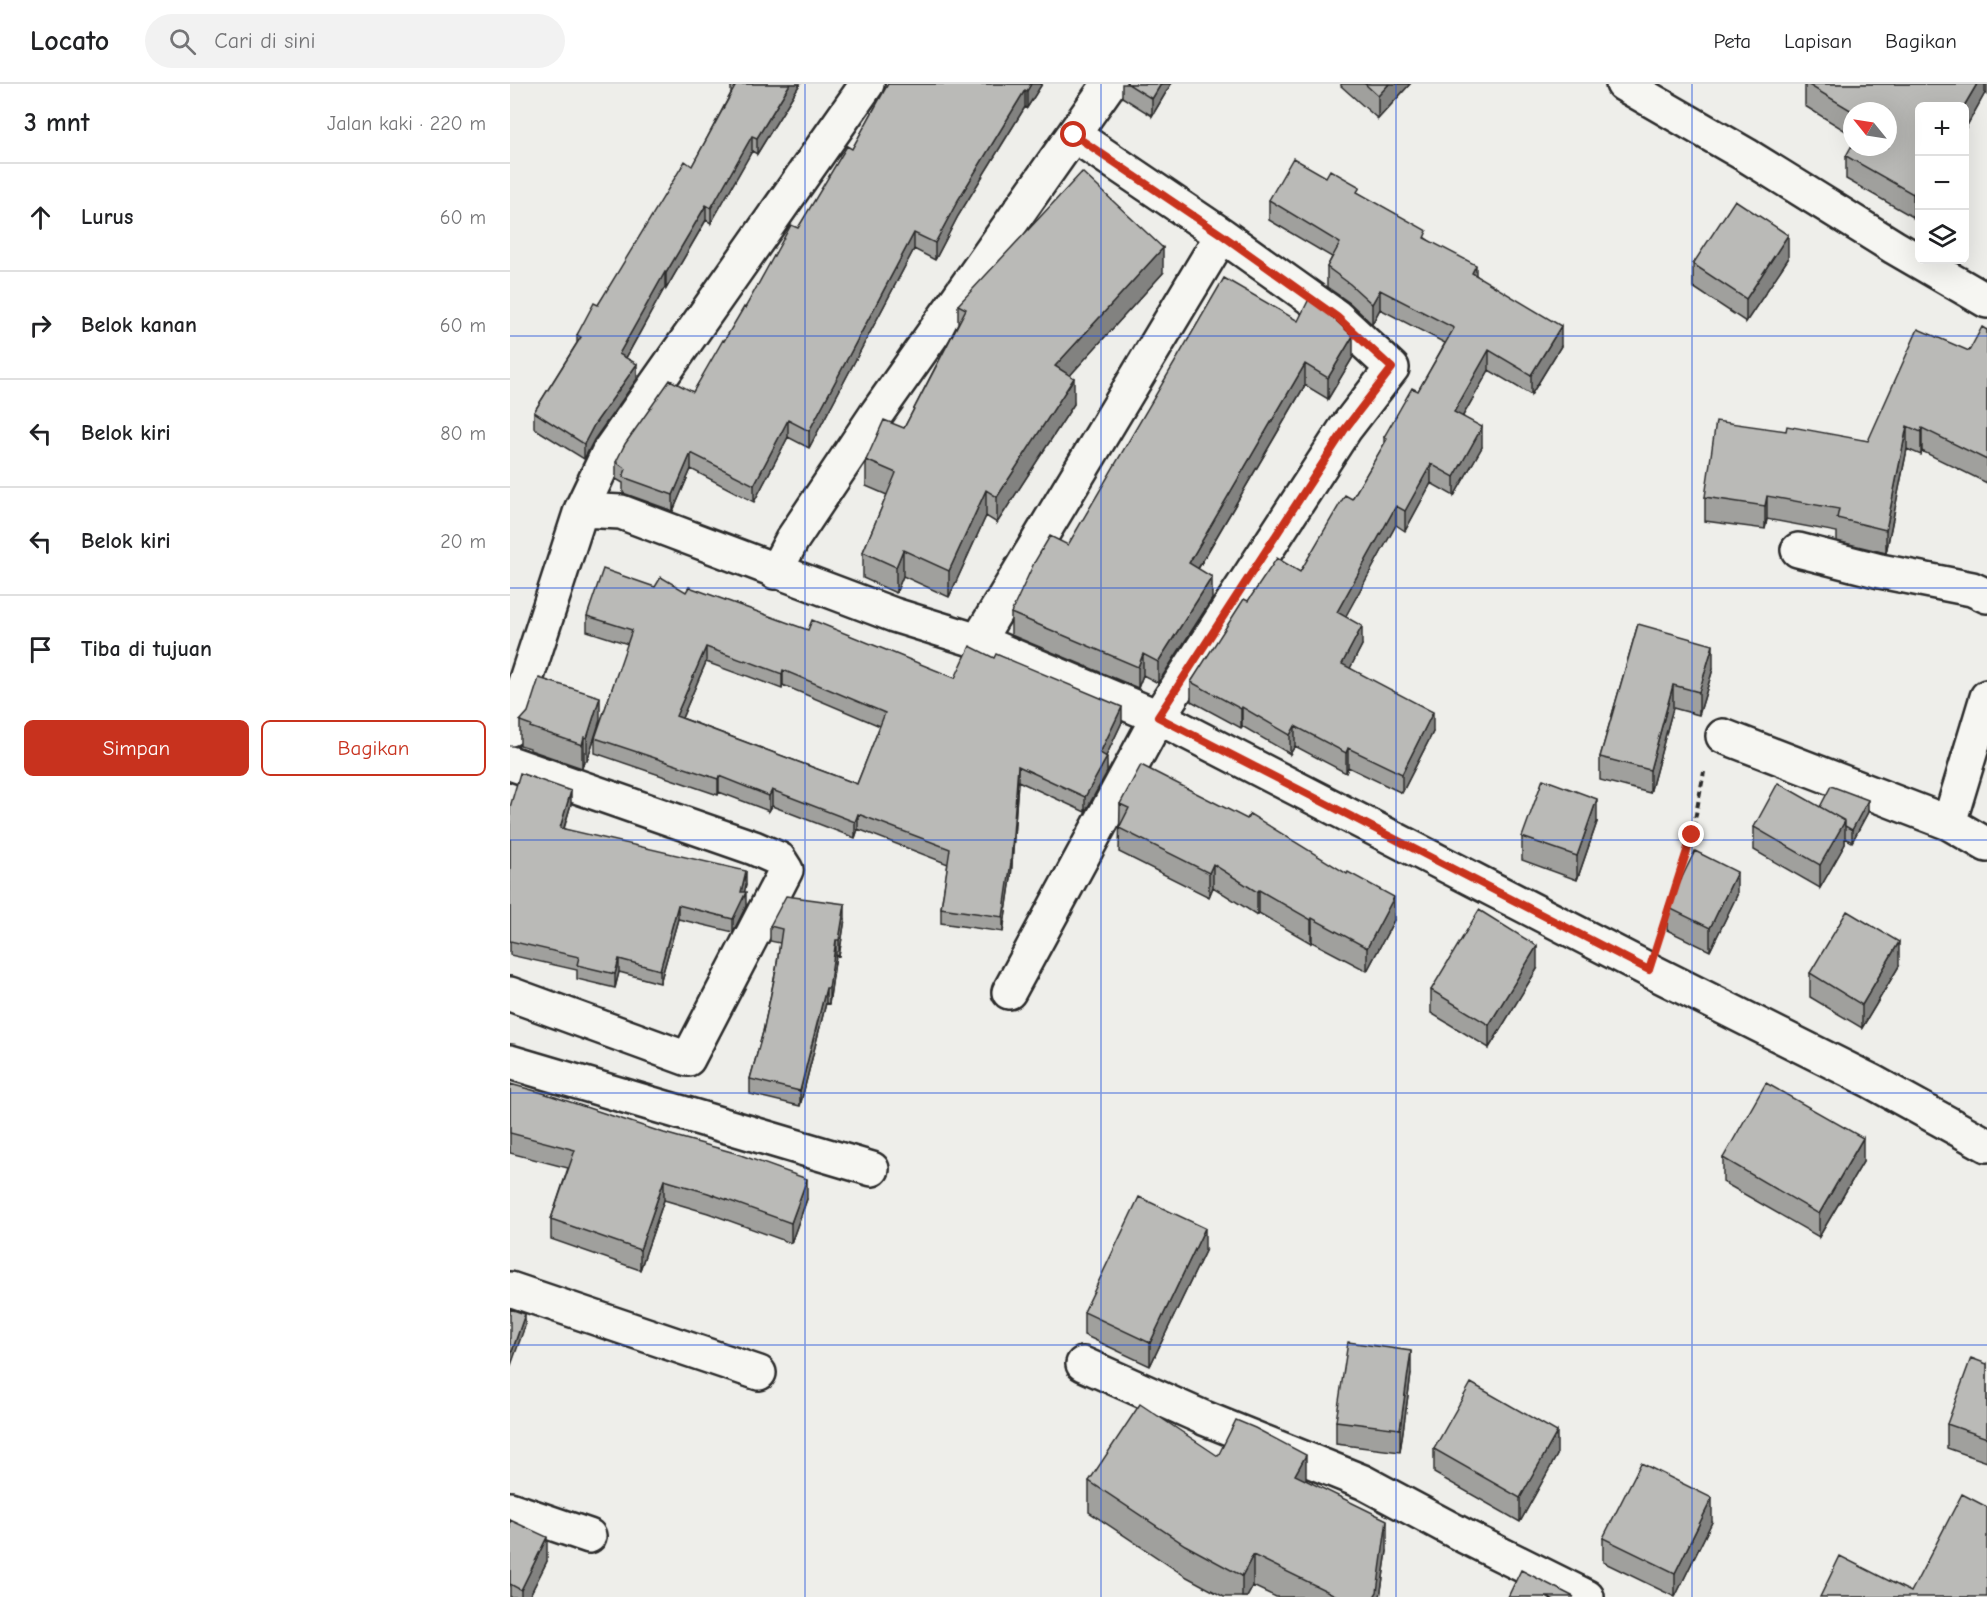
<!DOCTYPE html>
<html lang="id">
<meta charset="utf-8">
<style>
body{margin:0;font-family:"Comic Neue",sans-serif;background:#f2f2f2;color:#202124}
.controls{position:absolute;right:18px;top:18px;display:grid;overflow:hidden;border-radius:9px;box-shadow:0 6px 24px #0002}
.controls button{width:54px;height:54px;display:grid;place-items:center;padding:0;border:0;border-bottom:2px solid #e0e0e0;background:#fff;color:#202124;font:30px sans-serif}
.compass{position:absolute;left:1333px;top:18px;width:54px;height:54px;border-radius:50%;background:#fff;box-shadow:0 6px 24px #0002;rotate:300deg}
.stop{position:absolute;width:18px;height:18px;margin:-14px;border:4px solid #c8321e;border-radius:50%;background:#fff}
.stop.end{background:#c8321e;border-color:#fff;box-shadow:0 2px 6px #0008}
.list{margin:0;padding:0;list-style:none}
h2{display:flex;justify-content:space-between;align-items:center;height:78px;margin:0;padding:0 24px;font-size:26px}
h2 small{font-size:20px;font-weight:400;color:#757577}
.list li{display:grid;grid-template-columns:39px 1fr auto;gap:18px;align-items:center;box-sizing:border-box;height:108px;padding:0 24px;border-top:2px solid #e0e0e0}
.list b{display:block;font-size:22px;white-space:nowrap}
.list em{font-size:20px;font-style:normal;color:#757577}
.actions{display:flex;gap:12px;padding:18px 24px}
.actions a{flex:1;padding:14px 0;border:2px solid #c8321e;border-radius:9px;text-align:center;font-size:21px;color:#c8321e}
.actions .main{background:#c8321e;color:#fff}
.icon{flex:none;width:33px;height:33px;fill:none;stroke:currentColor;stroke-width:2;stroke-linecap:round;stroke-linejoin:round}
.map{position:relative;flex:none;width:1477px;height:1513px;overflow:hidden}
header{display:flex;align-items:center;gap:36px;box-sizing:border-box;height:84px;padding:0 30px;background:#fff;border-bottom:2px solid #e0e0e0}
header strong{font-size:28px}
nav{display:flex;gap:33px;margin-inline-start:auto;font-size:21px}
.search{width:420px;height:54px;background:#f2f2f2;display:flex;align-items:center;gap:15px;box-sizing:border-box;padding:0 21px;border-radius:33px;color:#757577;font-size:22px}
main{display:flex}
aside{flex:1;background:#fff}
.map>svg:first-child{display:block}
</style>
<header>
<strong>Locato</strong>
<div class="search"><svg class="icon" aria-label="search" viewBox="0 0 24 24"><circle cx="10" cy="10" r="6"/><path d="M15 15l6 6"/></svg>Cari di sini</div>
<nav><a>Peta</a><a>Lapisan</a><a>Bagikan</a></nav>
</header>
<main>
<aside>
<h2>3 mnt<small>Jalan kaki · 220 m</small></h2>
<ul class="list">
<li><svg class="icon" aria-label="ahead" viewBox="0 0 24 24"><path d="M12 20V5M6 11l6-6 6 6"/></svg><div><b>Lurus</b></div><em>60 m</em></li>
<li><svg class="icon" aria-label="right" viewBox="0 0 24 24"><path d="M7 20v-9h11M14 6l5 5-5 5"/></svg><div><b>Belok kanan</b></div><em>60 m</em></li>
<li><svg class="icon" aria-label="left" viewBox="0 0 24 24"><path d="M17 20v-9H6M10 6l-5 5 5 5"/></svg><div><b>Belok kiri</b></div><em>80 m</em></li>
<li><svg class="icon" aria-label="left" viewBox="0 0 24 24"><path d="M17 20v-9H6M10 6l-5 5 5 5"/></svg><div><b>Belok kiri</b></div><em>20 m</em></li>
<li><svg class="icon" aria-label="arrive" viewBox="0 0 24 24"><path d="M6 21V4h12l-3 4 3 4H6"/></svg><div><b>Tiba di tujuan</b></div></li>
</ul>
<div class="actions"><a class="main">Simpan</a><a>Bagikan</a></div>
</aside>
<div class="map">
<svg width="1477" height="1513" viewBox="0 0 1477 1513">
<rect width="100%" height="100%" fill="#eeeeea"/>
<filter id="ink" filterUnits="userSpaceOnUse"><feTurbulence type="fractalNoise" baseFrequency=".0167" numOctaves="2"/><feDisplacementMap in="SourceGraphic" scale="12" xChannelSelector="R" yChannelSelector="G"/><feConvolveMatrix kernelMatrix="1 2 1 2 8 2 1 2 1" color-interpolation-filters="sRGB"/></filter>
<g filter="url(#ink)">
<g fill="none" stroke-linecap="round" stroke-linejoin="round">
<defs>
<path id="minor" d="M357 0 99 367 71 426 111 428 384 531 468 557 648 633 1139 886 1361 997 1477 1061
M1113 0 1236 71 1384 163 1477 217
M1288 466 1370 487 1462 505 1477 512
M265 488 282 456 365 332 599 0
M468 557 712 151
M0 645 71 426
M1213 652 1439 739 1477 761
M0 679 244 764 269 775 276 786 178 975 0 910
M1439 739 1477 613
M499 908 648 633 835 345 882 284 827 233 712 151 564 51
M0 978 362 1085
M0 1205 249 1289
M573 1280 694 1334 853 1398 956 1453 1077 1513
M0 1425 79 1452"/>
</defs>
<use href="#minor" stroke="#2b2b2b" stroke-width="38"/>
<path stroke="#2b2b2b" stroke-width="4" stroke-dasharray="6 4.5" stroke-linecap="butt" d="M1162 814 1182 751 1194 688
M1151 848 1158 827"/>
<use href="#minor" stroke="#f6f6f2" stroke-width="33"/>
</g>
<path fill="#a0a09d" stroke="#2b2b2b" stroke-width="1.5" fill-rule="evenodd" d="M221 0H290L247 70 242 67 201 139 196 136 156 205 155 203 116 274 127 295 84 356 74 375 24 344V328L67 259V251L88 221 182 82 221 9Z
M378 0H532L517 24 515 23 448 132 425 176 404 165 299 364 278 353 244 418 181 385 163 427 113 409V399L106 395V378L183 308 235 224 288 144 342 65Z
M612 0H661L642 32 612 13Z
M831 0H900L868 35 831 2Z
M1295 0H1477V11L1475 9 1455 45V22H1410V121L1403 133 1336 95V72L1378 27H1342V51L1295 22Z
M816 93 850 110 917 155 966 191 1051 262 1021 311 979 286 953 332 972 363 944 412 921 399 895 447 886 441 835 533 852 561 840 584 923 648 892 709 838 683 836 689 785 662 780 670 732 642 731 644 681 617V598L738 517 790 488 842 415 874 361V353L908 307 935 259 870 225 862 240 840 219 817 203V183L822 173 759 136V116Z
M1278 175 1236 238 1183 203V180Z
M653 189 560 291 564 320 487 439 476 432 439 513 393 492 386 509 353 494V468L377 411 356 402V376L394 344 448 239V221Z
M788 237 843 273 818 315 795 301 688 485 702 515 648 599 633 591 628 604 501 551V529L558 461Z
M1477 246V399L1412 367 1411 371 1397 365 1376 469 1327 457V448L1257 435 1255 445 1195 437V413L1276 347 1358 357 1459 267Z
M145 503 176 508 298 546 445 594 612 638 596 672 597 688 575 728 508 697 501 794 493 848 431 839V824L438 780 348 745 345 754 262 722 259 727 209 708 208 711 85 669V654L118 560 77 547V532ZM196 578 234 592 235 591 272 605 273 601 370 642 347 700 172 634Z
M1128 540 1203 585 1189 631 1163 624 1140 709 1090 696V673Z
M90 636 77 677H74L72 684 20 666V664L10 661V637Z
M61 720 54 745 236 801 234 808 236 822 223 848 168 835 150 899 109 888 105 904 67 895V886L0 871V723Z
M610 720 884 836 857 887 802 858 801 859 749 829 747 831 703 803 699 813 609 768Z
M1310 723 1358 728 1342 758 1335 754V760L1310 804 1244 766V743Z
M1087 738 1067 796 1012 776V753Z
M1227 811 1200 867 1157 846V823Z
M335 835 329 872 326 871 319 920 316 919 290 1022 240 1010V995L253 948 266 886 270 859 260 857V842Z
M1389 882 1352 944 1300 913V889Z
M1027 885 979 964 921 929V906Z
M0 1000 297 1115 281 1159 198 1129 154 1116 130 1186 41 1155V1135L58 1084 0 1069Z
M1213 1074 1353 1078 1309 1153 1213 1098Z
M695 1167 640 1282 574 1251V1228Z
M1477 1280V1378L1437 1364V1340Z
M901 1290 890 1368 826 1360V1337Z
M924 1365 1047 1371 1010 1438 924 1389Z
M708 1372 796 1396 877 1467 870 1513H766L743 1502 737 1513H714L675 1492 579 1428V1397Z
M0 1436 37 1477 19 1513H0Z
M1202 1438 1165 1513 1093 1478V1454Z"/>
<path fill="#828280" stroke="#2b2b2b" stroke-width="1.5" d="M280 0H290L247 70V54Z
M521 0H532L517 24V7Z
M651 0H661L642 32V15Z
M879 0H900L868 35V12Z
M1467 0H1475V9L1455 45 1454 22Z
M515 6V23L448 132 425 176V159L448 116Z
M242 52V67L201 139V124Z
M1410 98V121L1403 133V110Z
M196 121V136L156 205V189Z
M404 149V165L299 364V347Z
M1278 151V175L1236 238V215Z
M653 164V189L545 308V282Z
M966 181V200L962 189Z
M155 188V203L109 286V270Z
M870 206V225L862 240V220Z
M1051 242V262L1021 311V291Z
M843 252V273L818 315V294Z
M979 266V286L944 347V328Z
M127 280V295L84 356 74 375V360L84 341Z
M795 280V301L679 500V479Z
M564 294V320L487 439V413Z
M278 336V353L244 418V401Z
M1397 342V365L1376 469V446Z
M972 343V363L944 412V393Z
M1412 344V367L1411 371V348Z
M181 369V385L163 427V411Z
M921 380V399L895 447V427Z
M476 406V432L439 513V487Z
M1257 412V435L1255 445V422Z
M886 422V441L827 548V528Z
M393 466V492L386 509V483Z
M702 493V515L648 599V578Z
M852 542V561L832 600V580Z
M1203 561V585L1189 631V608Z
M196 563V578L166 648V632Z
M633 570V591L628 604V583Z
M273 586V601L272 605V590Z
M1163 601V624L1140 709V686Z
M90 613V636L77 677V654Z
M612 623V638L590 685V669Z
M732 623V642L731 644V625Z
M923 628V648L892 709V690Z
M785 642V662L780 670V651Z
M74 653V677L72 684V661Z
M838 664V683L836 689V669Z
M597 673V688L575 728V713Z
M508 682V697L501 794 493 848V833Z
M209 692V708L208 711V695Z
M262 706V722L259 727V712Z
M61 707V720L50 757V744Z
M1087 715V738L1067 796V772Z
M1358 716V728L1342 758V746Z
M348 730V745L345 754V738Z
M1335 737V760L1310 804V781Z
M703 780V803L699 813V789Z
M236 787V801L233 816 236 808V822L223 848V835L231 808Z
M1227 788V811L1200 867V844Z
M749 806V829L747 831V808Z
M884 813V836L857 887V864Z
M335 820V835L329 872V856Z
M168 821V835L150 899V886Z
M802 834V858L801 859V836Z
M326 856V871L319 920V904Z
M1389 858V882L1352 944V921Z
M1027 862V885L979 964V941Z
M109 875V888L105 904V890Z
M316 904V919L290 1022V1007Z
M1353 1054V1078L1309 1153V1130Z
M297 1095V1115L281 1159V1139Z
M154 1096V1116L130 1186V1166Z
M695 1144V1167L640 1282V1259Z
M15 1230V1242L0 1284V1273Z
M901 1267V1290L890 1368V1345Z
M1047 1348V1371L1010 1438V1414Z
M796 1371V1402L785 1391Z
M1202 1414V1438L1165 1513V1489Z
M877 1436V1467L870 1513H864Z
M37 1453V1477L19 1513H11V1506Z
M743 1471V1502L737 1513H732V1492Z"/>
<path fill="#babab7" stroke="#2b2b2b" stroke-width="1.5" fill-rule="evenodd" d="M225 0H280L247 54 242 52 201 124 196 121 156 189 155 188 109 270 127 280 84 341 74 360 24 328 71 253 67 251 84 219 88 221 175 77 182 82 226 1Z
M378 0H521L517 7 515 6 448 116 425 159 404 149 299 347 278 336 244 401 181 369 163 411 113 393 116 385 106 378 115 360 160 296 183 308 213 256 214 257 234 223 235 224 281 141 288 144 337 62 342 65Z
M618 0H651L642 15Z
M855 0H879L868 12Z
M1297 0H1467L1454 22H1410V98L1403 110 1336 72 1342 61V63H1378V27H1342Z
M783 74 816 93 820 86 850 103 847 108 917 147 914 154 966 181 962 189 1051 242 1021 291 979 266 944 328 972 343 944 393 921 380 895 427 886 422 827 528 852 542 832 580 923 628 892 690 838 664 836 669 785 642 780 651 732 623 731 625 681 598 734 515 738 517 767 474 790 488 835 411 842 415 877 355 874 353 902 304 908 307 944 244 870 206 862 220 840 200 817 183 830 159 759 116Z
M572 88 653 164 545 282 564 294 487 413 476 406 439 487 393 466 386 483 353 468 386 389 356 376 374 336 394 344 456 225 448 221Z
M1225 116 1278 151 1236 215 1183 180Z
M714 194 788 237 799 215 815 226 843 252 818 294 795 280 679 479 702 493 648 578 633 570 628 583 501 529 524 479 540 452 558 461Z
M1472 243 1477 246V376L1412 344 1411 348 1397 342 1376 446 1327 434 1329 425 1257 412 1255 422 1195 413 1206 337 1276 347 1277 342 1358 357 1408 245 1459 267Z
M93 485 145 503 151 493 176 508 179 503 298 546 302 536 445 594 460 562 484 574 486 570 612 623 590 669 597 673 575 713 508 682 501 778 493 833 431 824 440 765 348 730 345 738 262 706 259 712 209 692 208 695 85 654 122 546 77 532ZM196 563 234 577 235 576 272 590 273 586 375 629 347 700 166 632Z
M1128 540 1203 561 1189 608 1163 601 1140 686 1090 673Z
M29 594 90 613 77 654 74 653 72 661 20 643 21 641 10 637 18 628Z
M631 681 737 735 740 730 837 790 838 788 884 813 857 864 802 834 801 836 749 806 747 808 703 780 699 789 609 744 619 724 610 720Z
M10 689 61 707 50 744 236 787 231 808H236L223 835 168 821 150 886 109 875 105 890 67 881 69 873 0 857V723Z
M1033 695 1087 715 1067 772 1012 753Z
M1268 699 1335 737 1310 781 1244 743Z
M1321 702 1358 716 1342 746 1335 742V737L1310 723Z
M1185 767 1227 788 1200 844 1157 823Z
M276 812 335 820 329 856H326L319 904H316L290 1007 240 995 253 948 266 886 272 845 260 842Z
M969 826 1027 862 979 941 921 906Z
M1337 827 1389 858 1352 921 1300 889Z
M1256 999 1353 1054 1309 1130 1213 1074Z
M0 1000 33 1009 154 1049 225 1069 297 1095 281 1139 198 1109 154 1096 130 1166 41 1135 65 1066 0 1049Z
M629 1113 695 1144 640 1259 574 1228Z
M0 1225 15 1230 0 1273Z
M838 1258 901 1267 890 1345 826 1337Z
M1461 1274 1477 1280V1354L1437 1340Z
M961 1299 1047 1348 1010 1414 924 1365Z
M630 1320 708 1372 726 1336 745 1344 796 1371 785 1391 877 1436 867 1508 864 1513H829L743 1471 732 1492 675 1461 579 1397Z
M1131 1379 1202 1414 1165 1489 1093 1454Z
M1452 1410 1477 1423V1513H1310L1330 1472 1401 1508Z
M0 1436 37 1453 11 1506 0 1500Z
M1011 1486 1064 1513H998Z"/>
</g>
<g fill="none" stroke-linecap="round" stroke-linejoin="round" filter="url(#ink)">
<path stroke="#c8321e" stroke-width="8" d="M564 51 712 151 827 233 882 284 835 345 648 633 1139 886 1182 751"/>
</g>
<path fill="none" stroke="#1d4ed8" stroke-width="1.5" stroke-opacity="0.55" d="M295 0V1513M591 0V1513M886 0V1513M1182 0V1513M0 252H1477M0 504H1477M0 756H1477M0 1009H1477M0 1261H1477"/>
</svg>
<div class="controls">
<button>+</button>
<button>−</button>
<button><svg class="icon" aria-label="layers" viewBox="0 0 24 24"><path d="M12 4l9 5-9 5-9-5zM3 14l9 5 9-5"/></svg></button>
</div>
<svg class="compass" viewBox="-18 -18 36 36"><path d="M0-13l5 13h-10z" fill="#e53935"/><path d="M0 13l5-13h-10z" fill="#757577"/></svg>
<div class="stop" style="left:564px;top:51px"></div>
<div class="stop end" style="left:1182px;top:751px"></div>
</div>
</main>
